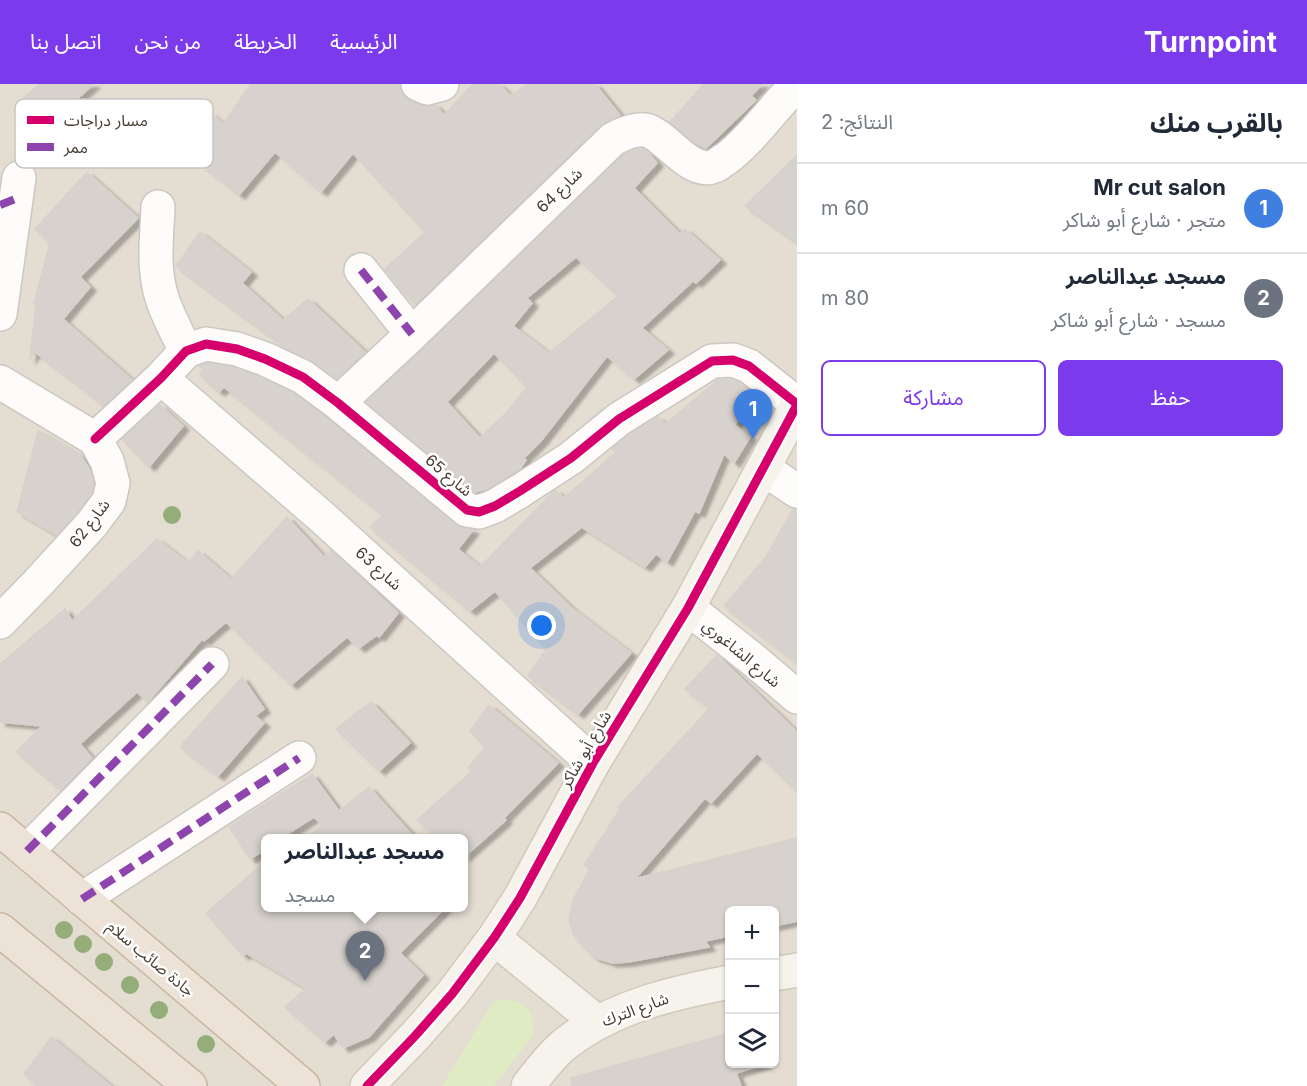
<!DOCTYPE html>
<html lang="ar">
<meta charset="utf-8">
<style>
body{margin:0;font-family:Inter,"Noto Sans Arabic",sans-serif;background:#f6f6f7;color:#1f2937;direction:rtl}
.controls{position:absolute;right:18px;bottom:18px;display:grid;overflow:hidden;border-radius:9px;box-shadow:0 2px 4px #0004}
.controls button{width:54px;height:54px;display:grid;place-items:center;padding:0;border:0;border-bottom:2px solid #e0e1e3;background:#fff;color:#1f2937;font:30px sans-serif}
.you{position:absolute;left:542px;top:542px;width:21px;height:21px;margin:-15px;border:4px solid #fff;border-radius:50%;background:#1a73e8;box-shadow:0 0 0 9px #1a73e833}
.badge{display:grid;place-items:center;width:39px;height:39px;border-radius:50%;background:#7c3aed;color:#fff;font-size:20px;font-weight:700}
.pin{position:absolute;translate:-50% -50px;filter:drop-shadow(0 2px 3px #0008)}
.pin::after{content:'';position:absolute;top:32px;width:21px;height:18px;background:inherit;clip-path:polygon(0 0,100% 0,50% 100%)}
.popup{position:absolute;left:261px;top:750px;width:207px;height:78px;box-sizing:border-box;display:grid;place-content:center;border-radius:9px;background:#fff;filter:drop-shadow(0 2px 4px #0005);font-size:20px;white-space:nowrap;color:#747a83}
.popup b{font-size:22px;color:#1f2937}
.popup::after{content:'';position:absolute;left:50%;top:100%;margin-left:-12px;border:12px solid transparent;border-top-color:#fff}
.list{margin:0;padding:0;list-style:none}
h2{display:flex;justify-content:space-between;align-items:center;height:78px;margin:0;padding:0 24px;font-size:26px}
h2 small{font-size:20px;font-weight:400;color:#747a83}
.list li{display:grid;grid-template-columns:39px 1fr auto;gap:18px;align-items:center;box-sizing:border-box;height:90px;padding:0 24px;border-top:2px solid #e0e1e3}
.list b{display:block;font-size:22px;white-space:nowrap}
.list p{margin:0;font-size:20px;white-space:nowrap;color:#747a83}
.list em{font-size:20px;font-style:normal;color:#747a83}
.actions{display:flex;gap:12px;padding:18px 24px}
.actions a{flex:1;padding:14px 0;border:2px solid #7c3aed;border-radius:9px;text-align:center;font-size:21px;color:#7c3aed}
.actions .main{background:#7c3aed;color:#fff}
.icon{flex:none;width:33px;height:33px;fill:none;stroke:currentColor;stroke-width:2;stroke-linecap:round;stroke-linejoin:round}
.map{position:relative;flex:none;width:797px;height:1002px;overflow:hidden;direction:ltr}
header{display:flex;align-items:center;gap:36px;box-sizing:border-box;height:84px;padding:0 30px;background:#7c3aed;color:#fff}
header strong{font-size:28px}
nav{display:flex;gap:33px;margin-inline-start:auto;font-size:21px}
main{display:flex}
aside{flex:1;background:#fff}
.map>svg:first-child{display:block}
</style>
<header>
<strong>Turnpoint</strong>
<nav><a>الرئيسية</a><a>الخريطة</a><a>من نحن</a><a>اتصل بنا</a></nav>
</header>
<main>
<aside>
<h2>بالقرب منك<small>النتائج: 2</small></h2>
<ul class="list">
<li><span class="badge" style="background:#3f7fe0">1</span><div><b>Mr cut salon</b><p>متجر · شارع أبو شاكر</p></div><em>60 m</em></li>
<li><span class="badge" style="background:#6b7280">2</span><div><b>مسجد عبدالناصر</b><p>مسجد · شارع أبو شاكر</p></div><em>80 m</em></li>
</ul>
<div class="actions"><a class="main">حفظ</a><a>مشاركة</a></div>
</aside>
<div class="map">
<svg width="797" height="1002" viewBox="0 0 797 1002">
<defs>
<filter id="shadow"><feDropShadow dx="6" dy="4" stdDeviation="1.5" flood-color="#0004"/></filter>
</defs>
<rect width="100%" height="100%" fill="#efebe6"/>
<path fill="#e4ddd2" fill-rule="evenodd" d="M0 0H797V1002H0ZM266 754H464V824H266ZM730 826H774V980H730Z"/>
<path fill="#dfecc3" d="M508 915 521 919 529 926 533 936V951L494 1002H442L493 918Z"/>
<path fill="#d7d2cd" stroke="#d7d2cc" stroke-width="1.5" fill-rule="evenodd" filter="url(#shadow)" d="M40 0H94L46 42 24 13Z
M251 0H400L403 11 410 17 420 21H435L444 31 473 0H499L511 12 527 0H595L620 31 600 42 416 220 404 209 385 185 425 148 353 69 321 108 275 68 239 111 186 68 210 29 223 40Z
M704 0H762L751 12 756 16 706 64 692 57 670 38Z
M642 65 649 69 657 79 634 104 680 150 685 145 720 176 696 199 693 197 642 244 668 266 634 295 607 272 541 357 524 374 526 376 520 385 487 405 475 408 366 318 425 263 624 70 636 66ZM576 173 618 212 549 269 513 242 532 219 527 214ZM494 269 527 303 508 327 480 354 447 318Z
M797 71V158L745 122Z
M87 88 138 134 80 193 90 203 63 235 132 296 104 321 35 268 30 275 36 220 34 219 50 159 35 145Z
M200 148 251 188 242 199 283 236 308 215 365 268 337 295 314 278 288 265 176 182Z
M208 279 232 283 258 292 293 309 326 334 455 440 464 444 473 446 458 465 480 483 555 406 564 414 616 368 612 365 630 350 658 333 665 340 718 296 730 295 740 299 751 308 735 341 750 353 734 379 724 370 699 429 695 427 667 478 656 470 645 483 582 443 530 484 572 524 631 569 578 630 528 592 546 565 495 507 470 527 370 443 383 431 224 303 219 308 200 291 203 286 199 282Z
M160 321 183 342 149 383 122 355Z
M38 347 80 371 89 384 94 399 92 409 77 429 57 451 17 428Z
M793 425 797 426V579L724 522 765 474Z
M287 433 324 473 331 466 398 529 379 553 377 551 359 564 347 553 291 601 226 538 204 557 202 555 148 618 137 608 80 660 92 674 61 706 16 668 42 642 0 638V580L65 525 72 537 157 455 188 479 198 467 231 495Z
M717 571 797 648V708L757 669 711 719 705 714 635 795 797 754V837L774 842V826H729V852L705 857 709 863 628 878 612 879 594 873 582 861 573 850 569 835 573 816 590 785 584 781 620 725 618 723 710 624 685 605Z
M242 593 264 625 255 632 264 639 218 692 180 663Z
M371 618 410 659 379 687 336 645Z
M489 621 558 679 504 734 506 736 464 773V754H438L417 736 472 687 468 684 485 663 470 647Z
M312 690 339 727 369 703 415 754H306L322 741 314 733 281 754H266V765L250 775 229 743Z
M266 777V824H445L400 869 423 891 369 953 343 964 334 950 325 958 285 923 306 904 246 869 243 872 206 829Z
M729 949V980H766L736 989 741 1002H572L571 994Z
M51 953 111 1002H39L24 990Z"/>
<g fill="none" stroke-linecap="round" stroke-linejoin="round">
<defs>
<path id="street" d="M418 0 427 4 442 0
M158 123C157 150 153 180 160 207 165 228 177 248 186 267
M361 186 412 250
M0 230 19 94
M161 294 323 434 593 679
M0 298 95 355 107 377 113 399 109 417 91 441 37 500 0 538
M338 319 412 250 613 55C623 50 637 43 649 47 669 55 691 92 715 82 719 80 723 76 727 74 754 53 773 24 797 0
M95 355 161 294 186 267 206 260 237 265 265 275 303 293 338 319 467 426 479 428 495 422 520 407 571 374 619 335 712 277 733 276 749 282 797 320
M764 385 797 407
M688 524 756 578 797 613
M27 767 212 580
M82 815 299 674"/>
<path id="secondary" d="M494 854 597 938
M774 890 797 886
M367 1002 415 952 452 910 494 854 520 814 593 679 688 524 797 321
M528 1002C538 989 552 970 565 960 612 923 672 909 730 898"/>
<path id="highway" d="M0 745 303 1002
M0 846 190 1002"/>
</defs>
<use href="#street" stroke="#cbc7c2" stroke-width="36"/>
<use href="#secondary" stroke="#d0cabd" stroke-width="36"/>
<use href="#highway" stroke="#cab69e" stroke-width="36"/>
<use href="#street" stroke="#fdfcfb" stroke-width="33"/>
<use href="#secondary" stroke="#f6f3ed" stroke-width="33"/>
<use href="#highway" stroke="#ece2d7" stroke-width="33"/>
<path stroke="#8e44ad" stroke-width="8" stroke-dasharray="15 8" stroke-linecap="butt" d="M0 121 15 115
M361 186 412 250
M27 767 212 580
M82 815 299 674"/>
<defs>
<path id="cycleway" d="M95 355 161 294 186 267 206 260 237 265 265 275 303 293 338 319 467 426 479 428 495 422 520 407 571 374 619 335 712 277 733 276 749 282 797 320
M367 1002 415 952 452 910 494 854 520 814 593 679 688 524 797 321"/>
</defs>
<use href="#cycleway" stroke="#fff" stroke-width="13"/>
<use href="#cycleway" stroke="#d6006c" stroke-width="9"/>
</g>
<g fill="#94ad79">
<circle cx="172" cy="431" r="9"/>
<circle cx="64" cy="846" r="9"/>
<circle cx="83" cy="860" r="9"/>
<circle cx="104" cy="878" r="9"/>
<circle cx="130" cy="901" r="9"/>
<circle cx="159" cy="926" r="9"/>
<circle cx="206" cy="960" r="9"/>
</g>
<g text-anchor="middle" stroke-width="5" stroke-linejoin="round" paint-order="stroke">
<g font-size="16" fill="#453c32" stroke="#fff">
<text transform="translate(559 106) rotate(-44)" y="6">شارع 64</text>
<text transform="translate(449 391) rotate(40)" y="6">شارع 65</text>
<text transform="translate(89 439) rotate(-53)" y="6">شارع 62</text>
<text transform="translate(379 484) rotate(42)" y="6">شارع 63</text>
<text transform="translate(742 569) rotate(40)" y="6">شارع الشاغوري</text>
<text transform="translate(585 665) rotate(-60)" y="6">شارع أبو شاكر</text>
<text transform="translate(151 874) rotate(40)" y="6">جادة صائب سلام</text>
<text transform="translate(635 925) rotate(-20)" y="6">شارع الترك</text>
</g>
</g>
<rect x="15" y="15" width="198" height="69" rx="9" fill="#fff" stroke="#c7c4c2" stroke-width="1.5"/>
<rect x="27" y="32" width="27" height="8" fill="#d6006c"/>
<rect x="27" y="59" width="27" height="8" fill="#8e44ad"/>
<g font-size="16" fill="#453c32">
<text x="64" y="42">مسار دراجات</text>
<text x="64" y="69">ممر</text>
</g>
</svg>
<div class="controls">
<button>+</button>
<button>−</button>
<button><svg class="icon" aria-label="layers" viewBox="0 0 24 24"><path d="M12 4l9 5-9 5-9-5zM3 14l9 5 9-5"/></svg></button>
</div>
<div class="you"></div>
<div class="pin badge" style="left:753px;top:355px;background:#3f7fe0">1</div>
<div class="pin badge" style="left:365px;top:897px;background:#6b7280">2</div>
<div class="popup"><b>مسجد عبدالناصر</b>مسجد</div>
</div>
</main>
